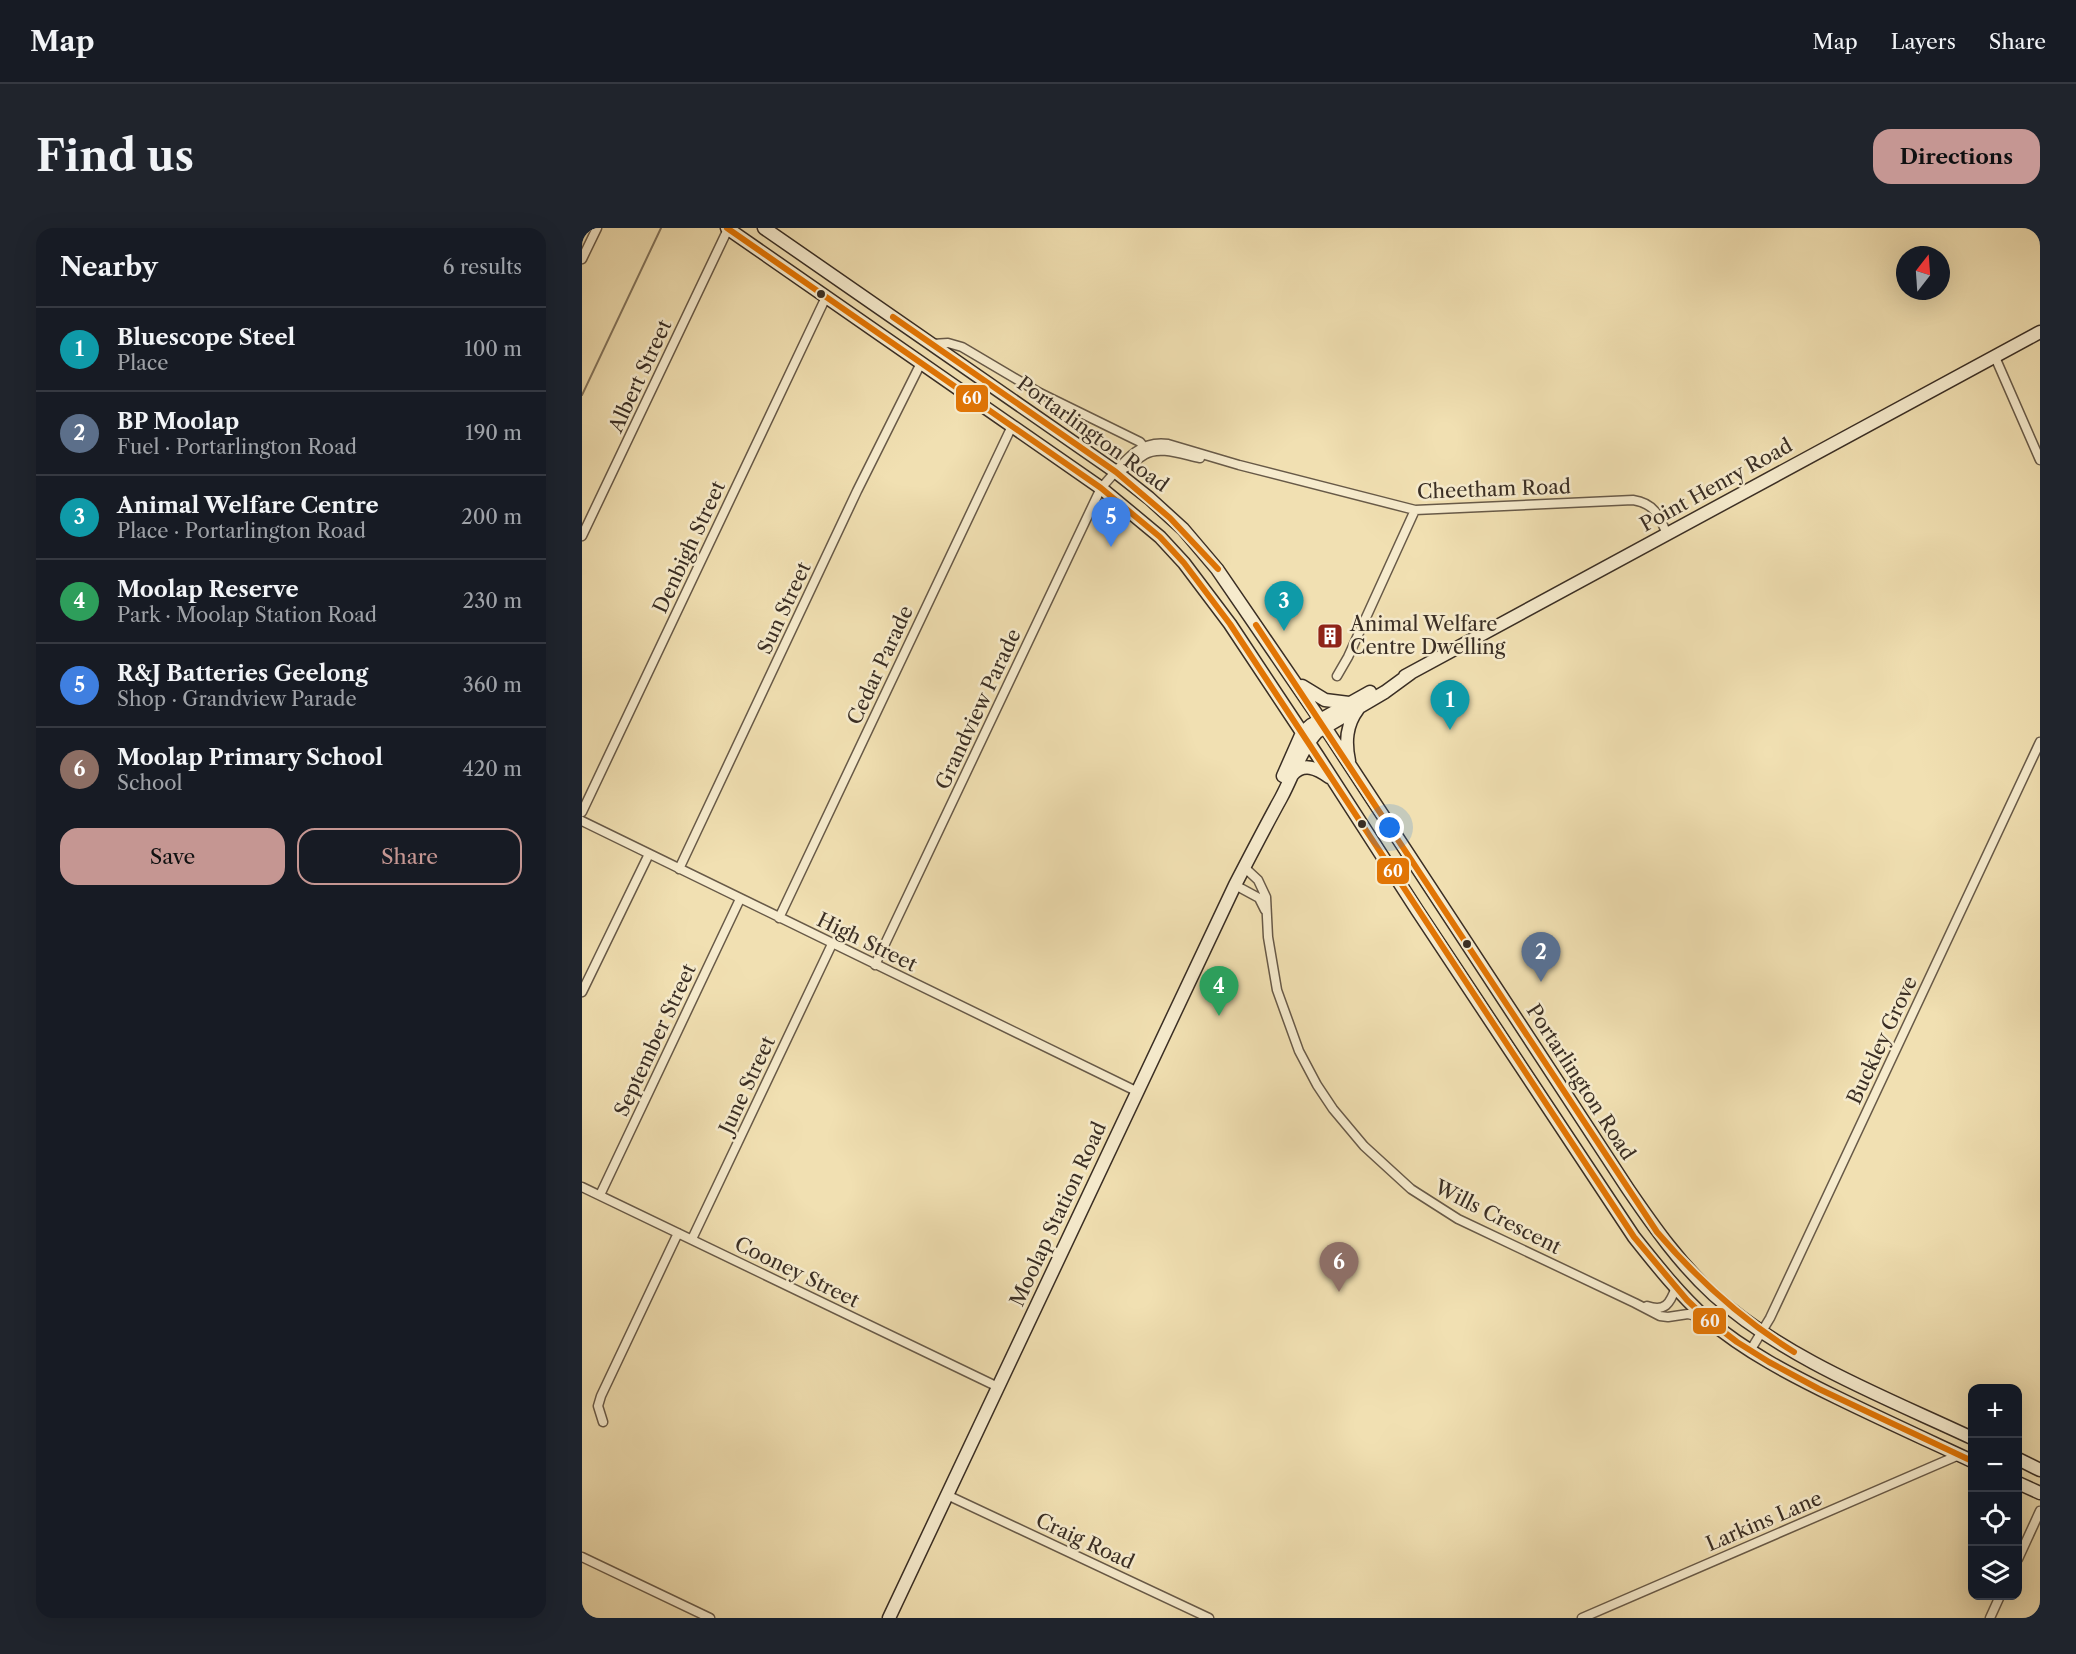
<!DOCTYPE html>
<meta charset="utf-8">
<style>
body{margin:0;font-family:"Libre Caslon Text",serif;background:#20242c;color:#f1f3f6}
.controls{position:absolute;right:18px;bottom:18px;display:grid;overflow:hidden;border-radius:12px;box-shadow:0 6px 24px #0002}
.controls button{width:54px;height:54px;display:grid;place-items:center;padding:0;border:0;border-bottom:2px solid #363941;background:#171b24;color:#f1f3f6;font:30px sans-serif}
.compass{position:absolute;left:1314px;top:18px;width:54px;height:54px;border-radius:50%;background:#171b24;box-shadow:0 6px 24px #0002;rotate:17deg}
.you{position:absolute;left:808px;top:600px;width:21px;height:21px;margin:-15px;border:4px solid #fff;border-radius:50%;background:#1a73e8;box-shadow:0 0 0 9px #1a73e833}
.badge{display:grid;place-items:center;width:39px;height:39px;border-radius:50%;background:#c59692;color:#fff;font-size:20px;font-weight:700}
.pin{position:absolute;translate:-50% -50px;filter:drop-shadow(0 2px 3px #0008)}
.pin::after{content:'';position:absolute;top:32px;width:21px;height:18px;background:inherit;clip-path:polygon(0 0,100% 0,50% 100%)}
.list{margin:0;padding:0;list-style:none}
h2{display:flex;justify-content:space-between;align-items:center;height:78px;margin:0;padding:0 24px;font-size:26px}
h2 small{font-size:20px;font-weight:400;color:#9ea1a6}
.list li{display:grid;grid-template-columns:39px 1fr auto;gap:18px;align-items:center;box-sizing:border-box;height:84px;padding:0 24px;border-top:2px solid #363941}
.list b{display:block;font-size:22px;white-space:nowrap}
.list p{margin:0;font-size:20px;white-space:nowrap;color:#9ea1a6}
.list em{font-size:20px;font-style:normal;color:#9ea1a6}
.actions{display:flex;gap:12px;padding:18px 24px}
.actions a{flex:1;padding:14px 0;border:2px solid #c59692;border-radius:18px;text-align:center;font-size:21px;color:#c59692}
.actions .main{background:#c59692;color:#111}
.icon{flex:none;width:33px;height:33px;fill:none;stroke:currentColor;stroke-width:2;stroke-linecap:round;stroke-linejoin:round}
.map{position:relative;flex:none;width:1458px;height:1390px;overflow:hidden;border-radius:18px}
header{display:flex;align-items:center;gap:36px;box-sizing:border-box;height:84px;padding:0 30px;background:#171b24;border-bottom:2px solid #363941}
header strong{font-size:28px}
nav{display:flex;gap:33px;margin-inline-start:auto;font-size:21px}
.intro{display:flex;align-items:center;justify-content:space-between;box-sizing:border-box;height:144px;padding:0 36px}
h1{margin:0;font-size:42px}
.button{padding:15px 27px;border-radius:18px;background:#c59692;color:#111;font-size:21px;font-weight:700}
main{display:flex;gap:36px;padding:0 36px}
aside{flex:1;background:#171b24;border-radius:18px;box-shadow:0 6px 24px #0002}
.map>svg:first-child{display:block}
</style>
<header>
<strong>Map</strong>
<nav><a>Map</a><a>Layers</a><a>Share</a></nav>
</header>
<div class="intro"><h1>Find us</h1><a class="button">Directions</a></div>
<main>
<aside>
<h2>Nearby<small>6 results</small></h2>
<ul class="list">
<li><span class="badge" style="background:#0f9aa8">1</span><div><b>Bluescope Steel</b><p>Place</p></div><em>100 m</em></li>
<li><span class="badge" style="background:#5c6f8a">2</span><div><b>BP Moolap</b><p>Fuel · Portarlington Road</p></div><em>190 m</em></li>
<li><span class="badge" style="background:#0f9aa8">3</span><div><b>Animal Welfare Centre</b><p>Place · Portarlington Road</p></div><em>200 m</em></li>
<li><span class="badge" style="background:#2e9e5b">4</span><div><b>Moolap Reserve</b><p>Park · Moolap Station Road</p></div><em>230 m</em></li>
<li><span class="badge" style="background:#3f7fe0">5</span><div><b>R&amp;J Batteries Geelong</b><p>Shop · Grandview Parade</p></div><em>360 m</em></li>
<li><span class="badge" style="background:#8d6e63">6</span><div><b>Moolap Primary School</b><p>School</p></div><em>420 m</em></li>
</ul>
<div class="actions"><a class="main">Save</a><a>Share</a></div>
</aside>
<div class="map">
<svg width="1458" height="1390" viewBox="0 0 1458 1390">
<rect width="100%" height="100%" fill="#f1e0b2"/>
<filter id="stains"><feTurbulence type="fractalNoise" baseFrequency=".00333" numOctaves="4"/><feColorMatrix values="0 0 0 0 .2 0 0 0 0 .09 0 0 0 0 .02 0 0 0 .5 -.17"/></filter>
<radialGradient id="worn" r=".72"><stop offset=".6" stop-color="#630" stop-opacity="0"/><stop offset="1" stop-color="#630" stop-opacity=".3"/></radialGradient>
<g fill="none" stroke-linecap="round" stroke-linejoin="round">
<path stroke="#83745c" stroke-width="2" d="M0 167 79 0"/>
<defs>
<path id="street" d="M0 31 15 0
M350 116 366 115 380 119 458 165 558 214 566 224
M1413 129 1458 232
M534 244C546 240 552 233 562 227 577 217 602 227 618 230
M0 308 146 1
M755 448 766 429 833 282
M0 584 244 69
M0 593 556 864
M662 639 676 652 684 669 686 709 695 762 717 823 735 857 751 881 782 918 829 961 876 991 1053 1075 1078 1088 1086 1089 1106 1086 1122 1090
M97 641 275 263 339 135
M653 657 677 670 683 682
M197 690 430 198
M293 737 519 260C538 240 554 211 586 216L657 237 833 282 1051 272C1072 275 1078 288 1085 307
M0 764 67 626
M0 959 416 1159
M18 967 158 671
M110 1011 250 716
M1065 1078C1083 1084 1088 1076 1094 1059
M1168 1123 1188 1090 1458 514
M21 1194 16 1178 19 1168 96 1005
M365 1267 627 1390
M0 1329 128 1390
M1436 1331 1458 1283
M1000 1390 1377 1227
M1408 1390 1418 1368"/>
<path id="secondary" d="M145 0 519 260 578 309 602 335 648 396 735 527 835 682 1052 1009C1075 1038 1098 1067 1125 1091 1164 1124 1209 1147 1254 1169 1299 1191 1345 1212 1390 1233
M182 0 534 244 567 270 601 301 635 341 733 484 1046 961C1072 999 1098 1036 1132 1067 1203 1131 1305 1170 1390 1210
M823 448 1458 104
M720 458 743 472 767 475
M767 533C763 514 764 497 776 481
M710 547C721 534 735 540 747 549
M701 548 720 505 729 497 788 464
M1436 1231 1458 1242
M1436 1255 1458 1265
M307 1390 653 657C668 628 683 599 699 570 711 548 718 523 735 504L803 464 829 445"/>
</defs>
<use href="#street" stroke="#685a48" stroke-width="11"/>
<use href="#secondary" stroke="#3a2e24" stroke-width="15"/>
<use href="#street" stroke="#f6ebcd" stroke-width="8"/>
<use href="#secondary" stroke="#f6ebcd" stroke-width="12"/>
<defs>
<path id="bus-1" d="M145 0 519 260 578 309 602 335 648 396 1052 1009 1105 1072 1125 1091 1155 1114 1187 1134 1237 1161 1390 1233
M311 89 534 244 588 290 636 341
M674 397 1075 1004C1116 1052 1159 1091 1212 1124"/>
</defs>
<use href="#bus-1" stroke="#f6ebcd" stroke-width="10"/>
<use href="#bus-1" stroke="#e17505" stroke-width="6"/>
</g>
<defs>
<symbol id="building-square" viewBox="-11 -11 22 22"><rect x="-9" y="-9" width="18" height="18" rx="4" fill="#8f2418" stroke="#f6ebcd"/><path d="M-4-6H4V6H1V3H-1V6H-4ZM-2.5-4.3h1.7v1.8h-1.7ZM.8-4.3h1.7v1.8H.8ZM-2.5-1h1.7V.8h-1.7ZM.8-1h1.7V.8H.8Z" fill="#fff"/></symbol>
</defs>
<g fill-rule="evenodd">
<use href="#building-square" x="733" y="393" width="30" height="30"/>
</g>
<g fill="#3a2e24" stroke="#f6ebcd" stroke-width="2">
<circle cx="239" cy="66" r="5"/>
<circle cx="780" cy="596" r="5"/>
<circle cx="885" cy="716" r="5"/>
</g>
<g text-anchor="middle" stroke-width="5" stroke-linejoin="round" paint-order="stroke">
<g font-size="20" fill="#3a2e24" stroke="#f6ebcd">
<text transform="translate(58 148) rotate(-65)" y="7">Albert Street</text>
<text transform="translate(511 206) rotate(36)" y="7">Portarlington Road</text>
<text transform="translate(1134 257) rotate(-29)" y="7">Point Henry Road</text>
<text transform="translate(912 261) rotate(-2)" y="7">Cheetham Road</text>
<text transform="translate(107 319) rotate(-65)" y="7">Denbigh Street</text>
<text transform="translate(202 380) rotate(-65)" y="7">Sun Street</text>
<text transform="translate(298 437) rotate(-65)" y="7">Cedar Parade</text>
<text transform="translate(396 481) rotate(-65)" y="7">Grandview Parade</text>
<text transform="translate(285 714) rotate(26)" y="7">High Street</text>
<text transform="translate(73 812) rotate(-65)" y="7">September Street</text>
<text transform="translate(1300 812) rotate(-65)" y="7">Buckley Grove</text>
<text transform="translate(999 854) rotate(57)" y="7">Portarlington Road</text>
<text transform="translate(165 857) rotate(-65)" y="7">June Street</text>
<text transform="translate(476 986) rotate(-65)" y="7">Moolap Station Road</text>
<text transform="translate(916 989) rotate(27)" y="7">Wills Crescent</text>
<text transform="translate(215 1044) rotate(26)" y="7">Cooney Street</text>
<text transform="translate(1182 1293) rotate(-23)" y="7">Larkins Lane</text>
<text transform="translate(503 1313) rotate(25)" y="7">Craig Road</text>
</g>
<g font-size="20" fill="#3a2e24" stroke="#f6ebcd" text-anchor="start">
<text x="768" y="403">Animal Welfare<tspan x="768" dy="23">Centre Dwelling</tspan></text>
</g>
</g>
<g stroke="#f6ebcd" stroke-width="2">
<rect x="373" y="156" width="34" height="29" rx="6" fill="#e17505"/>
<rect x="794" y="629" width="34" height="28" rx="6" fill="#e17505"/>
<rect x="1110" y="1079" width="35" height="28" rx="6" fill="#e17505"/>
</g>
<g font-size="16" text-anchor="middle" font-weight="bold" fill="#fff">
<text x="390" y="176">60</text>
<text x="811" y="649">60</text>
<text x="1128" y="1099">60</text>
</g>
<rect width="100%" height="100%" filter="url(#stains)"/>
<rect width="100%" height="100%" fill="url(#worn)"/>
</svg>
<div class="controls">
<button>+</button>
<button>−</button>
<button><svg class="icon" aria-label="locate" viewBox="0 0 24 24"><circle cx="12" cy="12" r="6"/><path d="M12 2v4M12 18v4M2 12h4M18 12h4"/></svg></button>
<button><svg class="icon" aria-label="layers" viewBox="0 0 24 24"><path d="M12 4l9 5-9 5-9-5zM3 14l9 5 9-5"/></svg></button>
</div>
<svg class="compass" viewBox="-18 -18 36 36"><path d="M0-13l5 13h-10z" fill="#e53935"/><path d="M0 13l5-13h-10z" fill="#9ea1a6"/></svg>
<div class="you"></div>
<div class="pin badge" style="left:868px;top:502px;background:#0f9aa8">1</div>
<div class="pin badge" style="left:959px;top:754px;background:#5c6f8a">2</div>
<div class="pin badge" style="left:702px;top:403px;background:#0f9aa8">3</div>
<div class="pin badge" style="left:637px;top:788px;background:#2e9e5b">4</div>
<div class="pin badge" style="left:529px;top:319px;background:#3f7fe0">5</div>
<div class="pin badge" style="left:757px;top:1064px;background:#8d6e63">6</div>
</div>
</main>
